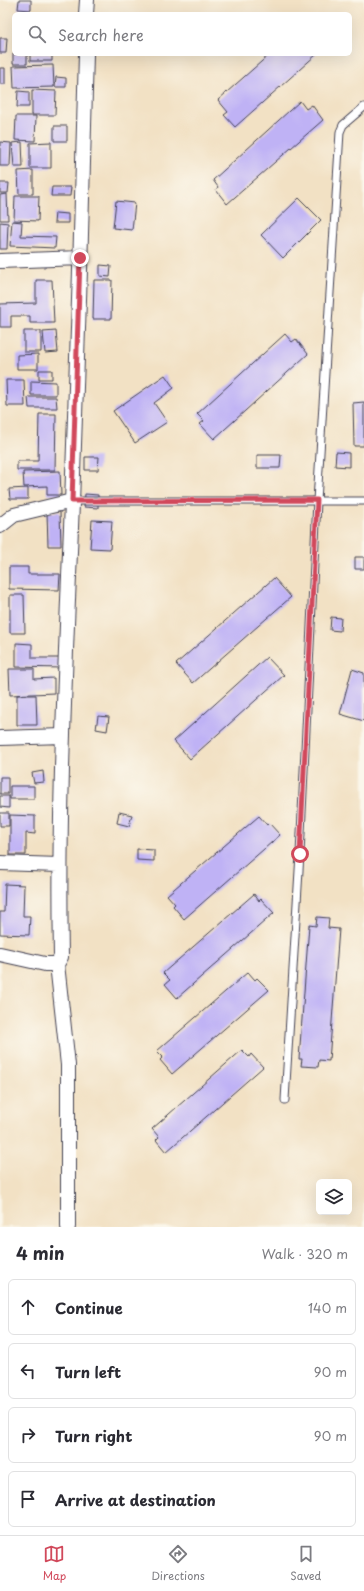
<!DOCTYPE html>
<meta charset="utf-8">
<style>
body{margin:0;font-family:"Playpen Sans",sans-serif;background:#f2f2f3;color:#2b2b33}
.controls{position:absolute;right:12px;bottom:12px;display:grid;overflow:hidden;border-radius:6px;box-shadow:0 4px 16px #0002}
.controls button{width:36px;height:36px;display:grid;place-items:center;padding:0;border:0;border-bottom:1px solid #e1e1e2;background:#fff;color:#2b2b33;font:20px sans-serif}
.stop{position:absolute;width:12px;height:12px;margin:-9px;border:3px solid #d1495b;border-radius:50%;background:#fff}
.stop.end{background:#d1495b;border-color:#fff;box-shadow:0 1px 4px #0008}
.list{margin:0;padding:0;list-style:none}
h2{display:flex;justify-content:space-between;align-items:center;height:52px;margin:0;padding:0 16px;font-size:17px}
h2 small{font-size:13px;font-weight:400;color:#7c7c81}
.list li{display:grid;grid-template-columns:26px 1fr auto;gap:12px;align-items:center;box-sizing:border-box;height:56px;margin:0 8px 8px;padding:0 8px;border:1px solid #e1e1e2;border-radius:6px}
.list b{display:block;font-size:15px;white-space:nowrap}
.list em{font-size:13px;font-style:normal;color:#7c7c81}
.icon{flex:none;width:22px;height:22px;fill:none;stroke:currentColor;stroke-width:2;stroke-linecap:round;stroke-linejoin:round}
.map{position:relative;flex:none;width:364px;height:1227px;overflow:hidden}
.search{position:absolute;background:#fff;box-shadow:0 4px 16px #0002;left:12px;right:12px;top:12px;height:44px;display:flex;align-items:center;gap:10px;box-sizing:border-box;padding:0 14px;border-radius:6px;color:#7c7c81;font-size:15px}
.sheet{height:308px;background:#fff}
nav{display:flex;justify-content:space-around;align-items:center;box-sizing:border-box;height:56px;border-top:1px solid #e1e1e2;background:#fff;font-size:11px;color:#7c7c81}
nav a{display:grid;justify-items:center;gap:2px}
nav .on{color:#d1495b}
.map>svg:first-child{display:block}
</style>
<div class="map">
<svg width="364" height="1227" viewBox="0 0 364 1227">
<rect width="100%" height="100%" fill="#fbf7ec"/>
<filter id="ink" filterUnits="userSpaceOnUse"><feTurbulence type="fractalNoise" baseFrequency=".025" numOctaves="2"/><feDisplacementMap in="SourceGraphic" scale="8" xChannelSelector="R" yChannelSelector="G"/><feConvolveMatrix kernelMatrix="1 2 1 2 8 2 1 2 1" color-interpolation-filters="sRGB"/></filter>
<filter id="wash" filterUnits="userSpaceOnUse"><feTurbulence type="fractalNoise" baseFrequency=".012" numOctaves="4" result="noise"/><feDisplacementMap in="SourceGraphic" scale="16" xChannelSelector="R" yChannelSelector="G"/><feGaussianBlur stdDeviation="0.9" result="paint"/><feColorMatrix in="noise" values="0 0 0 0 0 0 0 0 0 0 0 0 0 0 0 0 0 1.4 0 .05"/><feComposite in="paint" operator="in"/></filter>
<g filter="url(#wash)">
<rect width="100%" height="100%" fill="#f2e1c4"/>
<g id="blocks">
<path fill="#bfb2f5" d="M19 0H31V10L18 9Z
M0 38H7L6 53H0Z
M13 54H27V64H13Z
M30 54H52V61H30Z
M270 54H317L235 127 224 115 228 112 218 100Z
M53 65 54 87 14 88 13 66Z
M0 68H5V84H0Z
M56 77 66 78V87H55Z
M32 90 56 91 55 115H32Z
M18 91 29 92V107H17Z
M300 101 306 109 312 105 323 120 227 204 216 190 218 187 213 180Z
M16 116H36L35 141 15 140Z
M54 126H67V141H54Z
M0 142 11 143 10 166H0Z
M22 142 23 167H14L12 143Z
M51 142V168H30V143Z
M33 170V194H19L18 171Z
M0 183H9L8 193H0Z
M52 187H71L70 196H51Z
M7 194 8 220H0V195Z
M15 196H39L38 221 14 220Z
M299 198 321 220 283 258 261 235Z
M116 201 135 203 132 230 113 228Z
M55 213 68 214V223H54Z
M12 221 22 222 21 236 56 237 55 248 10 246Z
M0 222 8 223 7 249H0Z
M100 265 111 266 110 277 100 276Z
M36 280H52L54 323H30V316H11V327H0V304L36 303Z
M94 280H112L111 319H93Z
M24 331H41V352H24Z
M56 331 58 352 45 353 43 332Z
M285 334 292 342 296 339 308 354 214 439 200 424 204 421 197 414Z
M38 354V369H17V355Z
M39 370H52V379H39Z
M165 375 174 388 154 403 167 422 135 443 113 411Z
M6 380H24L25 406H7Z
M31 381 56 382V395H31Z
M28 397H56L57 408H29Z
M364 402V446H354L353 403Z
M39 414H56L55 470H17V461H38Z
M336 452 349 453V467L335 466Z
M257 455H281L280 468H257Z
M85 457H99L98 470H85Z
M60 471 61 495H47V486L24 487 23 472Z
M28 488V499H10L9 489Z
M85 494 98 495V508L84 507Z
M47 512H60L61 546H48Z
M92 520 112 521 110 549 90 548Z
M355 557H364V569H355Z
M9 567H28V574H60L59 590 9 589Z
M274 578 291 597 193 683 176 664Z
M10 595H24L25 633H10Z
M331 617 341 618 340 631 330 630Z
M16 643 32 644V658H62L61 668 16 667Z
M267 657 284 675 190 759 174 741Z
M9 669H34V679L54 678V693L10 695Z
M352 669 364 673V721L340 714Z
M17 695H36L37 725H17Z
M98 716 109 717 107 731 96 729Z
M43 771 44 782 34 783 32 773Z
M0 777H8V794H0Z
M10 786H34V799H10Z
M0 796H9V808L0 807Z
M119 812 132 815 129 826 117 823Z
M0 813H9V826H0Z
M10 815 35 816V834L26 833V855H10Z
M259 816 267 825 269 823 280 835 184 919 173 906 175 904 167 895Z
M137 849 154 850V861L137 860Z
M5 884 24 885 23 916H30L29 935 0 934V912H4Z
M254 894 259 901 261 899 274 913 177 998 165 984 170 980 163 973Z
M317 917 329 918 328 928 339 929 329 1061 319 1060 318 1067 301 1066 302 1059H299L309 925 316 926Z
M248 972 255 980 257 978 269 990 172 1074 160 1060 163 1057 157 1051Z
M242 1050 249 1057 251 1054 263 1067 166 1152 156 1140 159 1137 152 1129Z"/>
</g>
</g>
<g filter="url(#ink)">
<use href="#blocks" fill-opacity="0" stroke="#413f50" stroke-width="1"/>
<g fill="none" stroke-linecap="round" stroke-linejoin="round">
<defs>
<path id="lane" d="M72 501H364
M285 1100 300 854 317 501 340 132 343 125 364 107"/>
<path id="street" d="M86 14 87 0
M0 261 80 258
M0 526 14 515 72 501
M0 738 63 736
M0 863 59 865
M0 954 45 964H57L61 957C58 805 66 654 72 503 78 353 82 204 86 54
M57 964 68 1065V1227"/>
</defs>
<use href="#lane" stroke="#413f50" stroke-width="9"/>
<use href="#street" stroke="#413f50" stroke-width="16"/>
<use href="#lane" stroke="#fff" stroke-width="7"/>
<use href="#street" stroke="#fff" stroke-width="14"/>
</g>
</g>
<g fill="none" stroke-linecap="round" stroke-linejoin="round" filter="url(#ink)">
<path stroke="#d1495b" stroke-width="5" d="M80 258 72 501 317 500 300 854"/>
</g>
</svg>
<div class="controls">
<button><svg class="icon" aria-label="layers" viewBox="0 0 24 24"><path d="M12 4l9 5-9 5-9-5zM3 14l9 5 9-5"/></svg></button>
</div>
<div class="stop" style="left:300px;top:854px"></div>
<div class="stop end" style="left:80px;top:258px"></div>
<div class="search"><svg class="icon" aria-label="search" viewBox="0 0 24 24"><circle cx="10" cy="10" r="6"/><path d="M15 15l6 6"/></svg>Search here</div>
</div>
<section class="sheet">
<h2>4 min<small>Walk · 320 m</small></h2>
<ul class="list">
<li><svg class="icon" aria-label="ahead" viewBox="0 0 24 24"><path d="M12 20V5M6 11l6-6 6 6"/></svg><div><b>Continue</b></div><em>140 m</em></li>
<li><svg class="icon" aria-label="left" viewBox="0 0 24 24"><path d="M17 20v-9H6M10 6l-5 5 5 5"/></svg><div><b>Turn left</b></div><em>90 m</em></li>
<li><svg class="icon" aria-label="right" viewBox="0 0 24 24"><path d="M7 20v-9h11M14 6l5 5-5 5"/></svg><div><b>Turn right</b></div><em>90 m</em></li>
<li><svg class="icon" aria-label="arrive" viewBox="0 0 24 24"><path d="M6 21V4h12l-3 4 3 4H6"/></svg><div><b>Arrive at destination</b></div></li>
</ul>
</section>
<nav>
<a class="on"><svg class="icon" aria-label="map" viewBox="0 0 24 24"><path d="M3 6l6-2 6 2 6-2v14l-6 2-6-2-6 2zM9 4v14M15 6v14"/></svg>Map</a>
<a><svg class="icon" aria-label="directions" viewBox="0 0 24 24"><path d="M12 3l9 9-9 9-9-9zM9 14v-3h6M13 9l2 2-2 2"/></svg>Directions</a>
<a><svg class="icon" aria-label="saved" viewBox="0 0 24 24"><path d="M7 4h10v16l-5-4-5 4z"/></svg>Saved</a>
</nav>
